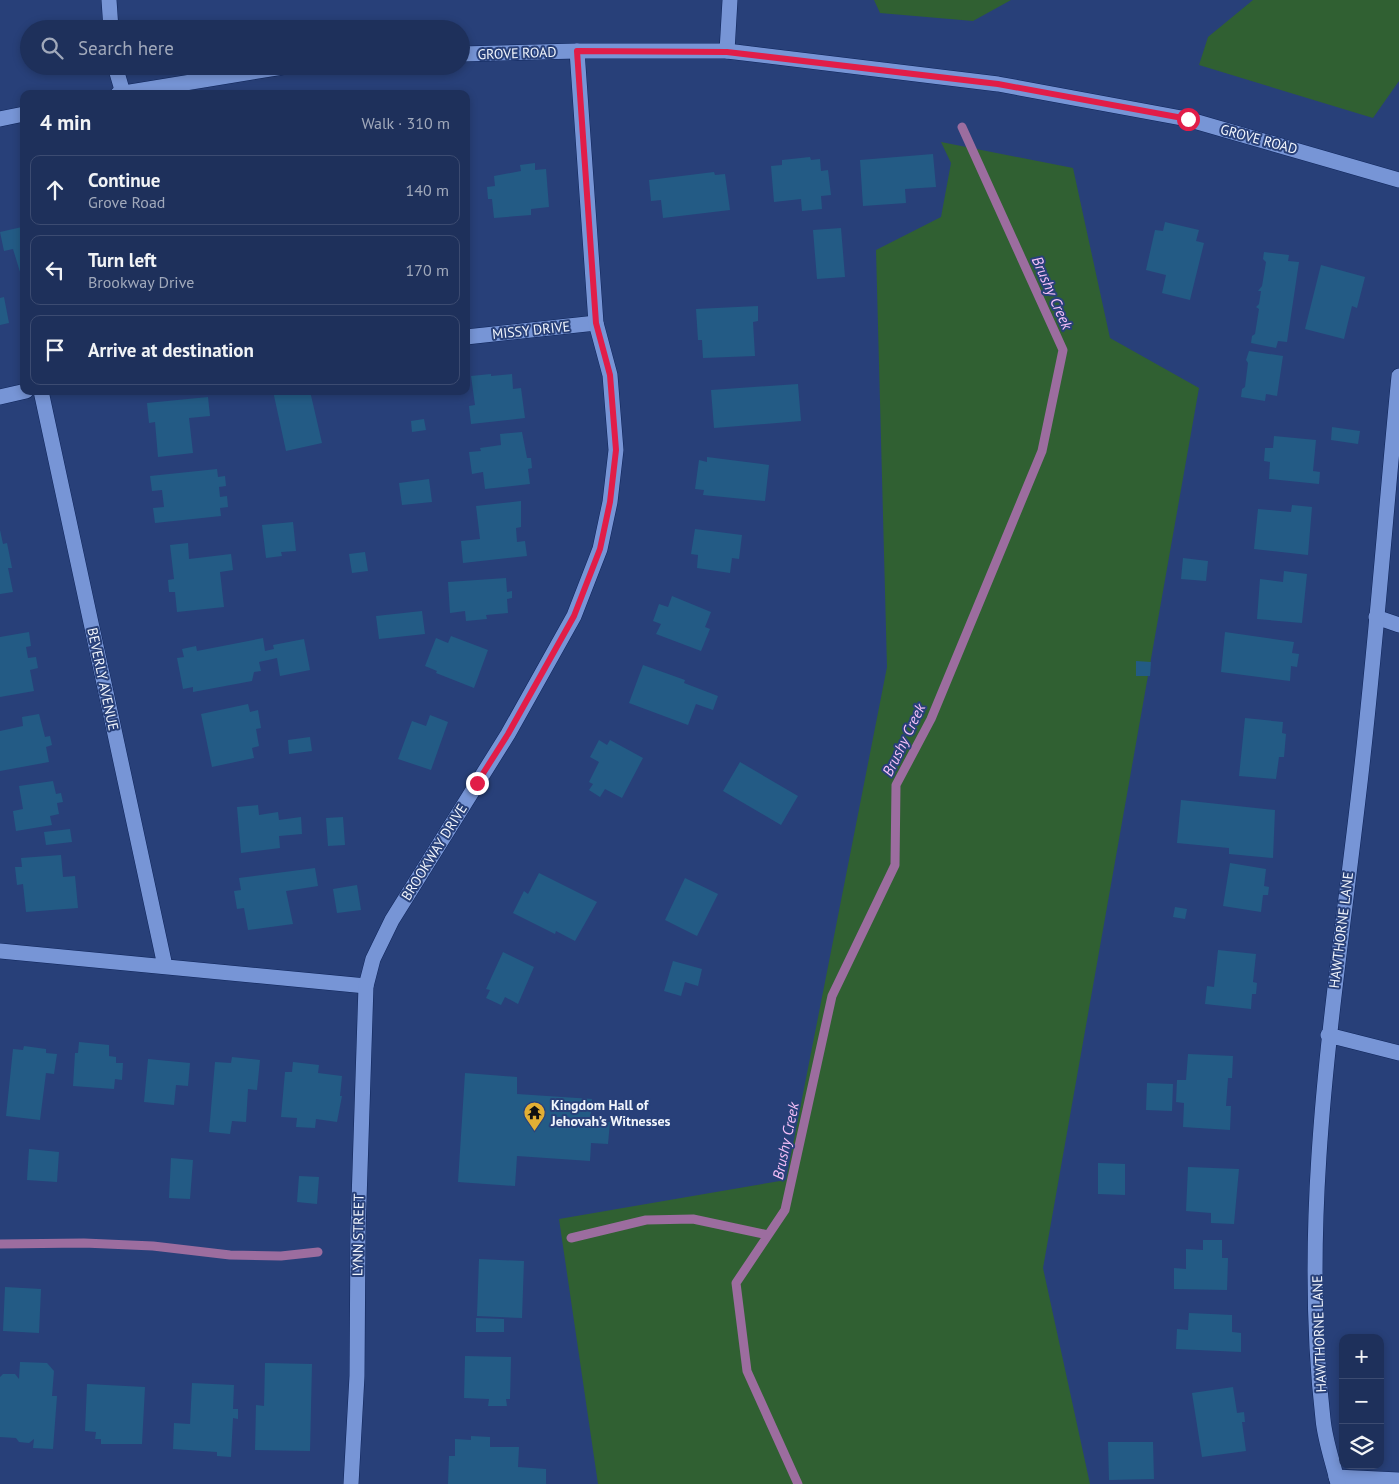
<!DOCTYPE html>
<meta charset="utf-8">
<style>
body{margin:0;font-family:"PT Sans",sans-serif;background:#2b3c64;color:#f1f3f6}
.controls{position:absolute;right:15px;bottom:15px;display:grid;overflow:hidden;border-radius:10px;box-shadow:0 2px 8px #0003}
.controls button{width:45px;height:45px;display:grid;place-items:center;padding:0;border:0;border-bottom:1px solid #3c4b71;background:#1e305b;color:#f1f3f6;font:25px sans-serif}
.stop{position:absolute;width:15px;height:15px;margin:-11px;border:4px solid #e11d48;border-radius:50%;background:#fff}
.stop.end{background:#e11d48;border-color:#fff;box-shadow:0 1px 5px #0008}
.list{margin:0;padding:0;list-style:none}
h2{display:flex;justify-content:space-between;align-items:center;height:65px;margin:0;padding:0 20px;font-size:21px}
h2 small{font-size:16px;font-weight:400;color:#a1a9bb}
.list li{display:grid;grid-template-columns:32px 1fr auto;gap:15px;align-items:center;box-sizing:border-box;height:70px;margin:0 10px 10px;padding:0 10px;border:1px solid #3c4b71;border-radius:10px}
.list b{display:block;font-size:19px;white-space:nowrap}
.list p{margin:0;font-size:16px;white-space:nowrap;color:#a1a9bb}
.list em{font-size:16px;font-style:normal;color:#a1a9bb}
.icon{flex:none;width:28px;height:28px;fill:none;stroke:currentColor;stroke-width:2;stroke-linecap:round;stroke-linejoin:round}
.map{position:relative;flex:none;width:1399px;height:1484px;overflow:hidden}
.search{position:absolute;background:#1e305b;box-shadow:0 2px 8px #0003;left:20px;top:20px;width:450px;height:55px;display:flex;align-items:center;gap:12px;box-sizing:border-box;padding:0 18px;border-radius:28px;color:#a1a9bb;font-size:19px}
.panel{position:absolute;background:#1e305b;box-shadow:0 2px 8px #0003;left:20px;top:90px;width:450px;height:305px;border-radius:10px}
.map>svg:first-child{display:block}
</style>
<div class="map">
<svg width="1399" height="1484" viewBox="0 0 1399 1484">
<rect width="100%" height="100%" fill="#284079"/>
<path fill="#306032" d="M874 0H1011L973 21 880 13Z
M1253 0H1399V81L1373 118 1199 65 1208 37Z
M941 142 1073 168 1110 338 1199 388 1043 1268 1090 1484H598L559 1219 786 1180 887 667 876 250 941 217 951 163Z"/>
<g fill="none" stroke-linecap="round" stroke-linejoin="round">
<path stroke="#9c6d9f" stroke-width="9" d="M571 1238 646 1220 693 1219 768 1235
M0 1244 84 1243 153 1246 230 1255 281 1256 318 1252
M798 1484 747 1371 736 1283 785 1210 832 996 895 865 896 785 931 719 1042 451 1063 350 962 127"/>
</g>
<path fill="#235b85" d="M933 154 936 187 905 189 906 203 863 206 860 160Z
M810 157 811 160 820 159 821 171 828 170 831 195 821 196 822 209 802 211 801 199 774 202 771 166 782 165V160Z
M535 163V170L546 169 549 207 531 209V215L494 218 492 199H488L487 187 495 186 494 176 521 171 520 165Z
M714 172 715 175 725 174 730 210 663 218 661 200 651 201 649 180Z
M466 178 470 216H466Z
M20 222H24V271L20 272 13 249 4 251 0 232 22 227Z
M1165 222 1199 230 1196 241 1204 243 1190 300 1162 293 1166 275 1146 270 1155 230 1163 231Z
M841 228 845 277 817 279 813 230Z
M1264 252 1289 255 1288 261 1299 262 1287 342 1278 341 1276 348 1251 343 1252 336 1255 334 1259 309 1256 307 1259 304 1261 291H1258L1262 286 1266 262 1263 259Z
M1321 265 1365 277 1357 308 1352 306 1344 339 1305 329Z
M4 297 9 323 0 325V298Z
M758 306V321L753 322 755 356 703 358 702 340H698L696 309Z
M1249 351 1283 356 1277 396 1266 394 1265 401 1241 397 1242 389 1245 387 1248 363 1246 360Z
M491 374V376L512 374 513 389 521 388 525 418 471 424 469 406 475 405 471 376Z
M798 384 801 421 714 428 711 390Z
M273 391H310L322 443 286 451Z
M208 397 210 416 189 418 193 453 158 457 155 422 149 423 147 403Z
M424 419 426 430 412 432 411 421Z
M1332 427 1360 431 1358 444 1331 440Z
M522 432 527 458H531L532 468 528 469 530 484 485 489 483 472 472 474 469 452 481 451 480 448 501 445 500 434Z
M1274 436 1316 440 1313 471 1320 472 1319 484 1269 479 1270 462 1264 461 1265 448H1273Z
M707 457 769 465 765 501 703 495 704 490 695 489 699 460 707 462Z
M217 469 218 477 225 476 226 486 219 487 220 497 227 496 228 507 220 508 221 516 155 523 153 508 164 507 162 490 152 491 150 476Z
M429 479 432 502 402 505 399 483Z
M521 501V527L516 528 517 542 525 541 527 556 463 563 461 541 480 539 476 506Z
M1292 505 1312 507 1308 555 1254 549 1258 509 1291 512Z
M293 522 296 551 281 552 282 556 266 558 262 525Z
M695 529 742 535 739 559 732 558 730 573 697 568 698 555 691 554Z
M0 530 3 544 7 543 12 568H8L13 592 0 594Z
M188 543 189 559 231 554 233 570 220 572 224 607 177 612 175 592H169L168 580 174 579 170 545Z
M365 552 368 571 352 573 349 554Z
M1183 558 1208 561 1206 581 1181 579Z
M1284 571 1307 574 1302 623 1257 619 1260 579 1283 582Z
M506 578 507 592 512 591V598L507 599 508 613 486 615 487 619 466 621 465 611 450 613 448 582Z
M672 596 711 612 705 627 710 629 701 651 656 634 661 624 653 621 659 604 668 607Z
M422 611 425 634 379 639 376 616Z
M29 632 31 646 26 647 28 658 36 657 38 668 30 670 34 691 0 697V637Z
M1225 632 1294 642 1292 653 1299 654 1297 667 1291 666 1290 681 1221 672Z
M451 636 488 650 474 688 436 673 437 671 425 666 436 638 448 643Z
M263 638 265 651 274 649 273 645 304 639 310 670 280 676 277 658 259 662 261 671 254 672 252 681 193 692V687L183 689 177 658 184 657 182 649 196 646 197 651Z
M1136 661 1151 662 1150 676H1136Z
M643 665 685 680 684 683 718 696 713 710 696 704 688 725 629 703Z
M248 704 250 712 258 710 261 728 256 729 259 746 252 748 254 758 212 767 201 714Z
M39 714 45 737 50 736 52 745 46 747 49 762 0 771V731L23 726 22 717Z
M430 715 448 722 431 770 398 759 412 721 426 726Z
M1245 718 1283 722 1282 733 1286 734 1284 757H1279L1276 779 1239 776Z
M310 737 312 751 289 754 288 740Z
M599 740 607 745 610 740 643 758 622 798 605 789 600 797 589 790 593 784 589 782 599 762 590 757Z
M740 762 798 796 781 825 723 791Z
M53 781 56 794 61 793 63 802 57 803 59 814 50 816 52 825 16 831 13 811 23 809 19 786Z
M1181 800 1275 810 1273 858 1229 854V848L1177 843Z
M258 805 259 815 278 812 279 820 301 817 302 834 279 836 280 848 241 853 237 807Z
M343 817 345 845 328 846 326 818Z
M70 829 72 842 46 845 44 832Z
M61 855 63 877 75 876 78 908 26 912 23 884 17 885 15 867H22L21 858Z
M1230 863 1266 869 1264 886 1269 887 1268 895H1263L1261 912 1223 906Z
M315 868 318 886 286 891 293 924 248 930 244 908 237 909 234 891 241 890 239 878Z
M539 873 597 902 575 941 556 931 555 934 513 913 524 891 528 894Z
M685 878 718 894 697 936 665 920Z
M357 885 361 910 337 913 333 889Z
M1175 907 1187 909 1185 919 1173 917Z
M1218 950 1256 954 1253 982 1257 983 1256 994H1252L1251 1009 1205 1004 1207 986 1214 987Z
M503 952 534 967 518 1004 505 997 501 1005 486 998 490 990 486 989Z
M673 961 702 969 698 986 685 982 681 996 664 991Z
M79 1042 109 1045V1056L116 1057V1063H123L122 1080 115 1079 114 1089 73 1086 75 1053H78Z
M24 1046 46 1049V1053L57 1054 54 1074 46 1073 40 1120 6 1116 13 1049 23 1050Z
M1188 1054 1233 1056 1232 1078H1228L1226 1106H1231L1230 1130 1183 1127 1184 1103 1176 1102 1177 1080H1186Z
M232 1057 260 1060 257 1090 248 1089 246 1122 232 1121 230 1134 209 1132 215 1062 231 1063Z
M148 1059 190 1063 188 1086 176 1085 174 1105 144 1102Z
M293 1062 319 1065 318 1073 342 1076 340 1096H342L337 1122 316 1119 315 1128 296 1127 297 1118 281 1117 285 1072H292Z
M465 1073 517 1077V1094L592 1099 590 1120 610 1122 608 1144 591 1143 590 1161 517 1156 515 1186 458 1182Z
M1147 1083 1173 1084 1172 1111 1146 1110Z
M29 1149 59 1152 57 1182 27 1180Z
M171 1158 193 1160 190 1199 169 1198Z
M1098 1163 1125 1164V1195L1098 1194Z
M1188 1167 1239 1169 1234 1224 1211 1223V1213L1186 1211Z
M299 1176 319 1177 317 1204 297 1202Z
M1203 1240H1222V1258H1228L1227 1290 1174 1289V1268L1186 1269V1249L1203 1250Z
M479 1259 524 1261 522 1318 477 1316Z
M5 1287 41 1289 39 1333 3 1331Z
M1189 1313 1232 1315V1332L1241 1333V1352L1176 1349 1177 1329 1188 1330Z
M476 1318 504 1319V1332H476Z
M465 1356 511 1357 510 1399H506L507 1406H488L489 1399 464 1398Z
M20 1362 47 1363 54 1371 52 1396H57L53 1449 33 1448 34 1439 29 1443 19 1442 16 1438 0 1437V1377L3 1374H15L19 1379Z
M265 1363 312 1364 310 1451 255 1450 256 1405 264 1406Z
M192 1383 234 1385 233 1409H238V1419L233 1418 231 1457 217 1456V1452L173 1449 174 1423 190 1424Z
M87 1384 145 1387 142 1444H101V1439H95L96 1432 85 1431Z
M1233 1387 1237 1413 1244 1412 1245 1422H1242L1246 1451 1202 1457 1192 1393Z
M471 1436 490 1437V1447H519L518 1467 546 1469V1484H448L449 1456H455V1439L471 1440Z
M1108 1442H1153L1154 1479 1109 1480Z"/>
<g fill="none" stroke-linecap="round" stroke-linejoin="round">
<defs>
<path id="service" d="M1376 617 1399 625
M1336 1477 1399 1480"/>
<path id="minor" d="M109 0 111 29
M727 51 730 0
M115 66 123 93
M466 337 596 323
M41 391 165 966
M0 397 26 391
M0 951 366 986
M1328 1035 1399 1053
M1338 1484C1333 1462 1325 1441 1323 1419 1299 1212 1334 1005 1358 800 1375 659 1385 518 1399 376"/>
<path id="tertiary" d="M351 1484 357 1376 358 1231 366 986 373 959 392 920 508 734 574 616 600 549 610 502 616 450 610 375 596 323 577 51"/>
<path id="secondary" d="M461 54 577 51H727L998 84 1187 119 1399 180
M118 94 289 66
M0 119 24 114"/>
</defs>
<use href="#service" stroke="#0f255b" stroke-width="16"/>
<use href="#minor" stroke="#0f255b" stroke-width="16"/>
<use href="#tertiary" stroke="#0f255b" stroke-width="16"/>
<use href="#secondary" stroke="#0f255b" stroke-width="16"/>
<use href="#service" stroke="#7795d6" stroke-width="15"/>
<use href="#minor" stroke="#7795d6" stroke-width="15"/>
<use href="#tertiary" stroke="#7795d6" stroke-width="15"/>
<use href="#secondary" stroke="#7795d6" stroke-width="15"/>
</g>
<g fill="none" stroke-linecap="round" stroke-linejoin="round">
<path stroke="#e11d48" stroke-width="6" d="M477 783 508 734 574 616 600 549 610 502 616 450 610 375 596 323 577 51 727 52 998 84 1188 119"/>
</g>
<defs>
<symbol id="temple-pin" viewBox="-11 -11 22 30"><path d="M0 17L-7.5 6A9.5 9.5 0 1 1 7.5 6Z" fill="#e2af34" stroke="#284079"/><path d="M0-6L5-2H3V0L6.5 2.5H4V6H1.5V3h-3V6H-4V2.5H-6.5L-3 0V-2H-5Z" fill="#111"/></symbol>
</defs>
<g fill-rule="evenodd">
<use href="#temple-pin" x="522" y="1100" width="25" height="34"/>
</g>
<g text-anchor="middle" stroke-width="4" stroke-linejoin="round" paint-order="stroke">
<g font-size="14" fill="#f1f5fc" stroke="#284079">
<text transform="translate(517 53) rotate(-2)" y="5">GROVE ROAD</text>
<text transform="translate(1259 139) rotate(15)" y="5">GROVE ROAD</text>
<text transform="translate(531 330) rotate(-6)" y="5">MISSY DRIVE</text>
<text transform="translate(103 679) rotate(78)" y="5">BEVERLY AVENUE</text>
<text transform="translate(434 852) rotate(-58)" y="5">BROOKWAY DRIVE</text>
<text transform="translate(1341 930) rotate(-83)" y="5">HAWTHORNE LANE</text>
<text transform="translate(358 1235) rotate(-89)" y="5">LYNN STREET</text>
<text transform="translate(1319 1334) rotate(-92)" y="5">HAWTHORNE LANE</text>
</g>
<g font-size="14" font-weight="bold" fill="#f1f5fc" stroke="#284079" text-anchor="start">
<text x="551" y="1110">Kingdom Hall of<tspan x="551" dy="16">Jehovah’s Witnesses</tspan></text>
</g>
<g font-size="15" font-style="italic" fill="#f6c0f9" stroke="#284079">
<text transform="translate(1052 293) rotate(66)" y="5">Brushy Creek</text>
<text transform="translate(904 740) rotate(-64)" y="5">Brushy Creek</text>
<text transform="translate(786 1141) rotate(-78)" y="5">Brushy Creek</text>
</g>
</g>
</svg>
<div class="controls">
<button>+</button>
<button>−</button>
<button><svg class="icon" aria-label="layers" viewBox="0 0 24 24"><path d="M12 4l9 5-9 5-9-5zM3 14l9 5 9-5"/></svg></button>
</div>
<div class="stop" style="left:1188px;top:119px"></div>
<div class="stop end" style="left:477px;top:783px"></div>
<div class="search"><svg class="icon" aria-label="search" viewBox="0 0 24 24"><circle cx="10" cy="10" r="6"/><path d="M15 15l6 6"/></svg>Search here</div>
<section class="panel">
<h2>4 min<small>Walk · 310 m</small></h2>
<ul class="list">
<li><svg class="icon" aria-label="ahead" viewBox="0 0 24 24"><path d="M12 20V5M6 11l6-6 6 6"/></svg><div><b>Continue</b><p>Grove Road</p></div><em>140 m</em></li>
<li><svg class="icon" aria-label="left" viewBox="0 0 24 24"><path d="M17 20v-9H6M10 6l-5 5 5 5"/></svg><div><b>Turn left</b><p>Brookway Drive</p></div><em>170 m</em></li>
<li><svg class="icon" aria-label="arrive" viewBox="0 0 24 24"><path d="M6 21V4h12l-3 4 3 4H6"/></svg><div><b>Arrive at destination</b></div></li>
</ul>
</section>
</div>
